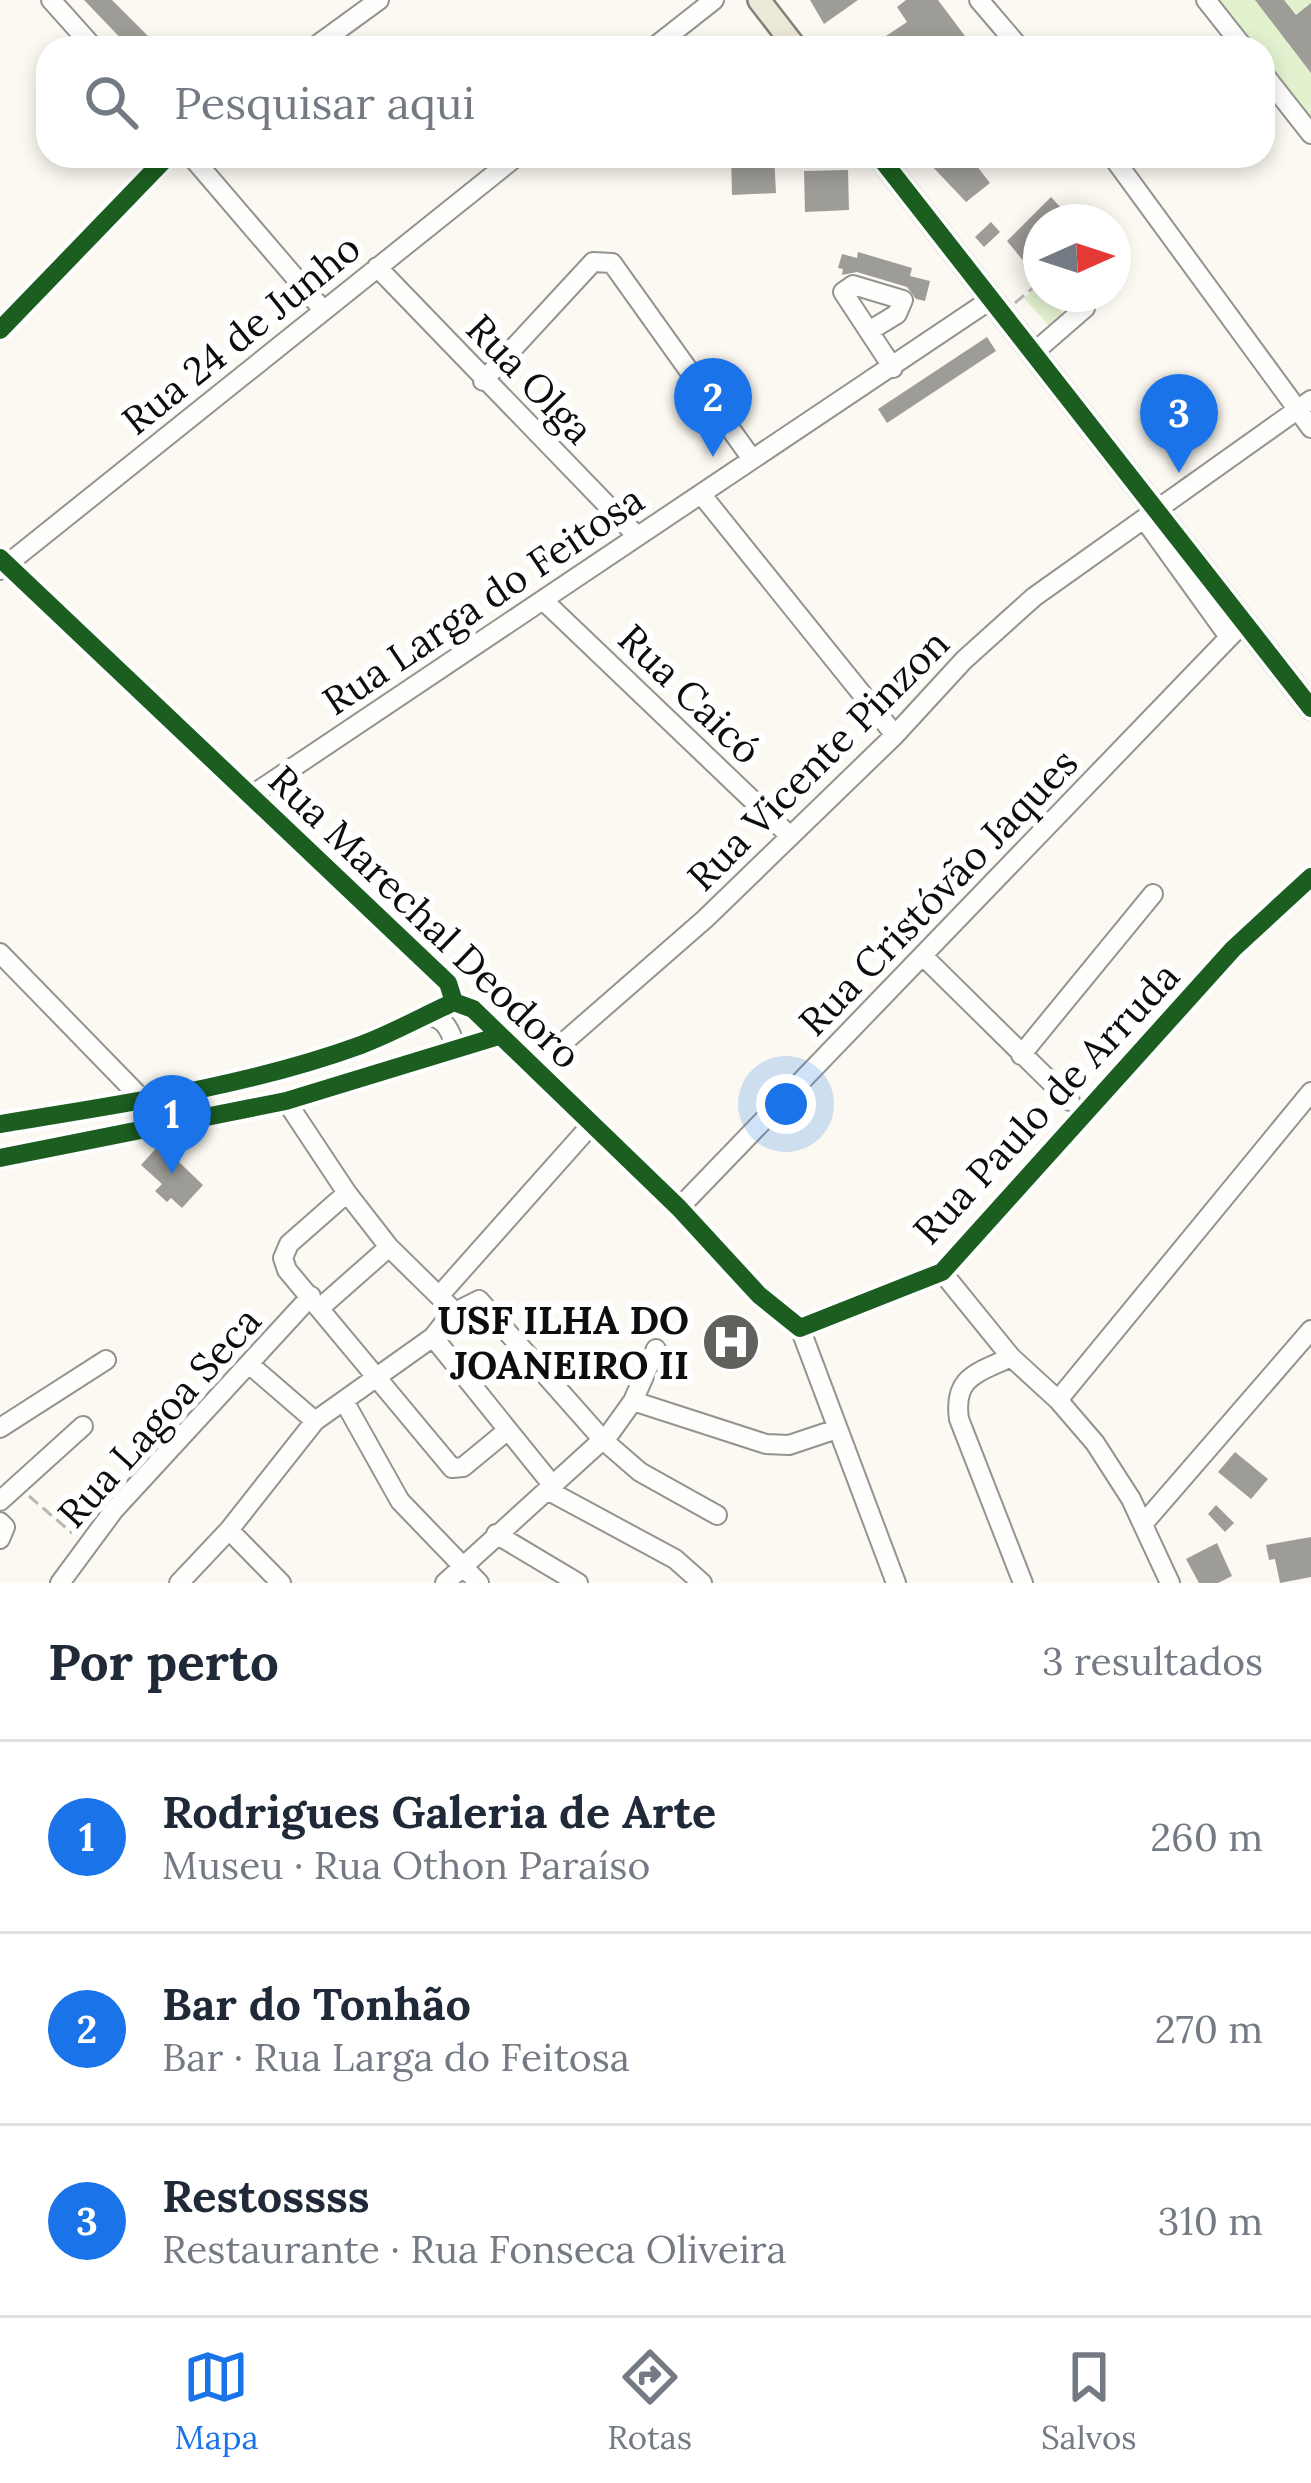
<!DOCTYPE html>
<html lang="pt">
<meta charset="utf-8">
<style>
body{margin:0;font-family:Lora,serif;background:#f6f6f7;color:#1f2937}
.compass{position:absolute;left:1023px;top:204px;width:108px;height:108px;border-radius:50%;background:#fff;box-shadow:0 6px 18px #0003;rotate:87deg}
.you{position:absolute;left:786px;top:1104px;width:42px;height:42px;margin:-30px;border:9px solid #fff;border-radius:50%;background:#1a73e8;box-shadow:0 0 0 18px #1a73e833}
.badge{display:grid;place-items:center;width:78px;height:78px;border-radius:50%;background:#1a73e8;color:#fff;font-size:39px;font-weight:700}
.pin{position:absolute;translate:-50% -99px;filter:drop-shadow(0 3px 6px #0008)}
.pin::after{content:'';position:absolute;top:63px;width:42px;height:36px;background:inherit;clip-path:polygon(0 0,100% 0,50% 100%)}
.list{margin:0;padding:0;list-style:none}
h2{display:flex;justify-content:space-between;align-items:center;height:156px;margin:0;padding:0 48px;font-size:51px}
h2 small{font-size:39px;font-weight:400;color:#747a83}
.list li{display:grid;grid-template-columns:78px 1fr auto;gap:36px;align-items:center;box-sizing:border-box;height:192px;padding:0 48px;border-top:3px solid #e0e1e3}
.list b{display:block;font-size:45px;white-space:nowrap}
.list p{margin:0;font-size:39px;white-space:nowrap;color:#747a83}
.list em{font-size:39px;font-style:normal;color:#747a83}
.icon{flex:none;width:66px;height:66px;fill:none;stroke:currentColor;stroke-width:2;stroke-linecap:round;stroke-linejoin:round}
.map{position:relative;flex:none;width:1311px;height:1583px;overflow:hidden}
.search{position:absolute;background:#fff;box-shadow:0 6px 18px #0003;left:36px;right:36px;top:36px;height:132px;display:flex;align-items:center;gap:30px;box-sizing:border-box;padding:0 42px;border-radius:36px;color:#747a83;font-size:45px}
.sheet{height:732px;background:#fff}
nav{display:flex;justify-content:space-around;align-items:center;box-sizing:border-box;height:168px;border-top:3px solid #e0e1e3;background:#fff;font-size:33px;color:#747a83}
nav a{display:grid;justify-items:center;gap:6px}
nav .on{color:#1a73e8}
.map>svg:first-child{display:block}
</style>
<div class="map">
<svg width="1311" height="1583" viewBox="0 0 1311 1583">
<rect width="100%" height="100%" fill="#fbf9f1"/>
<path fill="#e2f2cf" d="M1216 0H1311V125L1263 62V48H1252Z
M1041 283V294L1057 296 1052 301 1066 317 1053 330 1024 298Z"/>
<path fill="#9e9c97" d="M84 0H112L149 37 138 48H130Z
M810 0H858L824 24Z
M906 0H938L974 48H868L907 22 897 7Z
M1255 0H1284L1296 15 1311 3V73Z
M731 156H774L776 193 732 195Z
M937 156H969L990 183 966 202 929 163Z
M848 170 849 210 805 212 804 171Z
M1051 197 1074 222H1041V281L1023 266 1026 264 1007 241Z
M991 222 1000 232 984 247 975 237Z
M858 252 912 268 910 276 930 281 925 301 916 299 907 287 857 272 842 275 843 269 838 268 842 254 857 258Z
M987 337 996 351 887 423 878 409Z
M160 1144 203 1185 182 1208 171 1198 167 1202 155 1191 162 1184 141 1165Z
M1235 1452 1268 1479 1251 1499 1218 1472Z
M1216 1505 1234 1523 1225 1532 1208 1514Z
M1311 1537V1577L1280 1583 1275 1559 1269 1560 1266 1545Z
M1217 1543 1232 1576 1218 1583H1199L1186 1559Z"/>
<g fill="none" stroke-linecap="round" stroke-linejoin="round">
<defs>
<path id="minor" d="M51 0 94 48
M979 0 1020 48
M1206 0 1244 48
M313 48 379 0
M653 48 714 0
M1263 73 1311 134
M191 156 323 310
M1112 156 1311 428
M377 267 637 536
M0 330 168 156
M869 331 897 314 903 300 853 285 843 292 893 368
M1032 354 1085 308
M483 381 593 262 612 263 752 459
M701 494 895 735
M1144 519 1229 637
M1 558 448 983 454 1002
M0 570 517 156
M544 601 790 836
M252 795 990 300
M0 953 144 1101
M923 956 1070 1101
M454 1002 473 1009 679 1208 759 1295 800 1328
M424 1016C443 1016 449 1027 454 1043L450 1052
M1021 1055 1153 894
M533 1069 705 919 895 735 964 660 1034 597 1311 400
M286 1101 347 1193 389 1247 449 1306 451 1314
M0 1124C120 1104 246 1087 361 1045 393 1033 423 1016 454 1002
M0 1158 286 1101 499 1036
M347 1193 289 1244 283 1258 287 1270 452 1468 463 1467 508 1430
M679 1208 1244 622
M942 1272 1011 1357 1058 1400 1095 1443 1131 1499 1170 1583
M439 1296 591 1125
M321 1307 389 1247
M800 1328 942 1272 1233 949 1311 877
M800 1328 896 1583
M433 1337 554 1487
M1011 1357C978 1373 953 1376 959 1419L1023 1583
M249 1364 315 1421
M1058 1400 1311 1092
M344 1401 400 1501 479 1583
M633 1401 766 1444 789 1445 837 1429
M0 1428 106 1360
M549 1491 675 1559 702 1583
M0 1501 83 1426
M0 1522 5 1527 0 1539
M1143 1524 1311 1330
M229 1530 281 1583
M496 1534 578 1583
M60 1583 114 1510 311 1296
M179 1583 229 1530 315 1421 433 1337 451 1314 479 1300 603 1440 640 1472 717 1515
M445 1583 610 1433 633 1401 656 1349"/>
<path id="major" d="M759 0 796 48
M879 156 1311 708"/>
</defs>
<use href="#minor" stroke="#949390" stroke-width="22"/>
<use href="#major" stroke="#81817d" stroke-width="26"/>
<path stroke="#b8b8b6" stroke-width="3" stroke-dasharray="12 6" stroke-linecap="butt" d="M1015 303 1041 281
M29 1496 72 1533"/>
<use href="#minor" stroke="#fefefd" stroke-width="18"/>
<use href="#major" stroke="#ede9d8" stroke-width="21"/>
<defs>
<path id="cycleway" d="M879 156 1311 708
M0 330 168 156
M0 558 448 983 454 1002
M454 1002 473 1009 679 1208 759 1295 800 1328 942 1272 1233 949 1311 877
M0 1124C120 1104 246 1087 361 1045 393 1033 423 1016 454 1002
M0 1158 286 1101 499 1036"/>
</defs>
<use href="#cycleway" stroke="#fff" stroke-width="26"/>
<use href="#cycleway" stroke="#1b5e20" stroke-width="18"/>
</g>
<defs>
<symbol id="hospital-disc" viewBox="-11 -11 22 22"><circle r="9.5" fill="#60605d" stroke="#fff"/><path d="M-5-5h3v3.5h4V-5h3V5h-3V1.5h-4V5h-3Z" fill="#fff"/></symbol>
</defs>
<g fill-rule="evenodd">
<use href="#hospital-disc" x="698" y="1309" width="66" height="66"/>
</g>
<g text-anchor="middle" stroke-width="12" stroke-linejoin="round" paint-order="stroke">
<g font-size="39" fill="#0d0d0d" stroke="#fff">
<text transform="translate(241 334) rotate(-39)" y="14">Rua 24 de Junho</text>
<text transform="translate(530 379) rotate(46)" y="14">Rua Olga</text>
<text transform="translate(483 600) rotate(-34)" y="14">Rua Larga do Feitosa</text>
<text transform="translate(690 694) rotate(44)" y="14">Rua Caicó</text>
<text transform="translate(818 760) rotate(-45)" y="14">Rua Vicente Pinzon</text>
<text transform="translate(938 892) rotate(-46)" y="14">Rua Cristóvão Jaques</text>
<text transform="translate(425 917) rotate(44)" y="14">Rua Marechal Deodoro</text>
<text transform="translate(1046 1103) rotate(-47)" y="14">Rua Paulo de Arruda</text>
<text transform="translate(159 1417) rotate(-48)" y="14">Rua Lagoa Seca</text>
</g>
<g font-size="39" font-weight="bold" fill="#0d0d0d" stroke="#fff" text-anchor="end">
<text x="689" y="1334">USF ILHA DO<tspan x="689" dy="45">JOANEIRO II</tspan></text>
</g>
</g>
</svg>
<svg class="compass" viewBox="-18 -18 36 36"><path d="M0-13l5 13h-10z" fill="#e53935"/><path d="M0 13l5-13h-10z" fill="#747a83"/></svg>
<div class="you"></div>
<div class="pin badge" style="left:172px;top:1174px">1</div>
<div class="pin badge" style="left:713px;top:457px">2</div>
<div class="pin badge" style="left:1179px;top:473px">3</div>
<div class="search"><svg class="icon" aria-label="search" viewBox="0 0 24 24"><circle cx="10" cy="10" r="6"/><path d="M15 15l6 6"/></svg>Pesquisar aqui</div>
</div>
<section class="sheet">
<h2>Por perto<small>3 resultados</small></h2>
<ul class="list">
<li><span class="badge">1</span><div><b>Rodrigues Galeria de Arte</b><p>Museu · Rua Othon Paraíso</p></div><em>260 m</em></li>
<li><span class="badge">2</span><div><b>Bar do Tonhão</b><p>Bar · Rua Larga do Feitosa</p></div><em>270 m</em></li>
<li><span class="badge">3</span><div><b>Restossss</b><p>Restaurante · Rua Fonseca Oliveira</p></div><em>310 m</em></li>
</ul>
</section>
<nav>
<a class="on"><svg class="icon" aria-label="map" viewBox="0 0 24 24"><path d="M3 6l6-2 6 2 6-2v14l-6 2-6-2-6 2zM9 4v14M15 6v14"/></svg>Mapa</a>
<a><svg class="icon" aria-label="directions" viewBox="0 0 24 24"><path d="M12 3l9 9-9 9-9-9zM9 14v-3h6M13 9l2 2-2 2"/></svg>Rotas</a>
<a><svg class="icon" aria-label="saved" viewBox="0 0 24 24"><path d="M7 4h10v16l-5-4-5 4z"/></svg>Salvos</a>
</nav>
